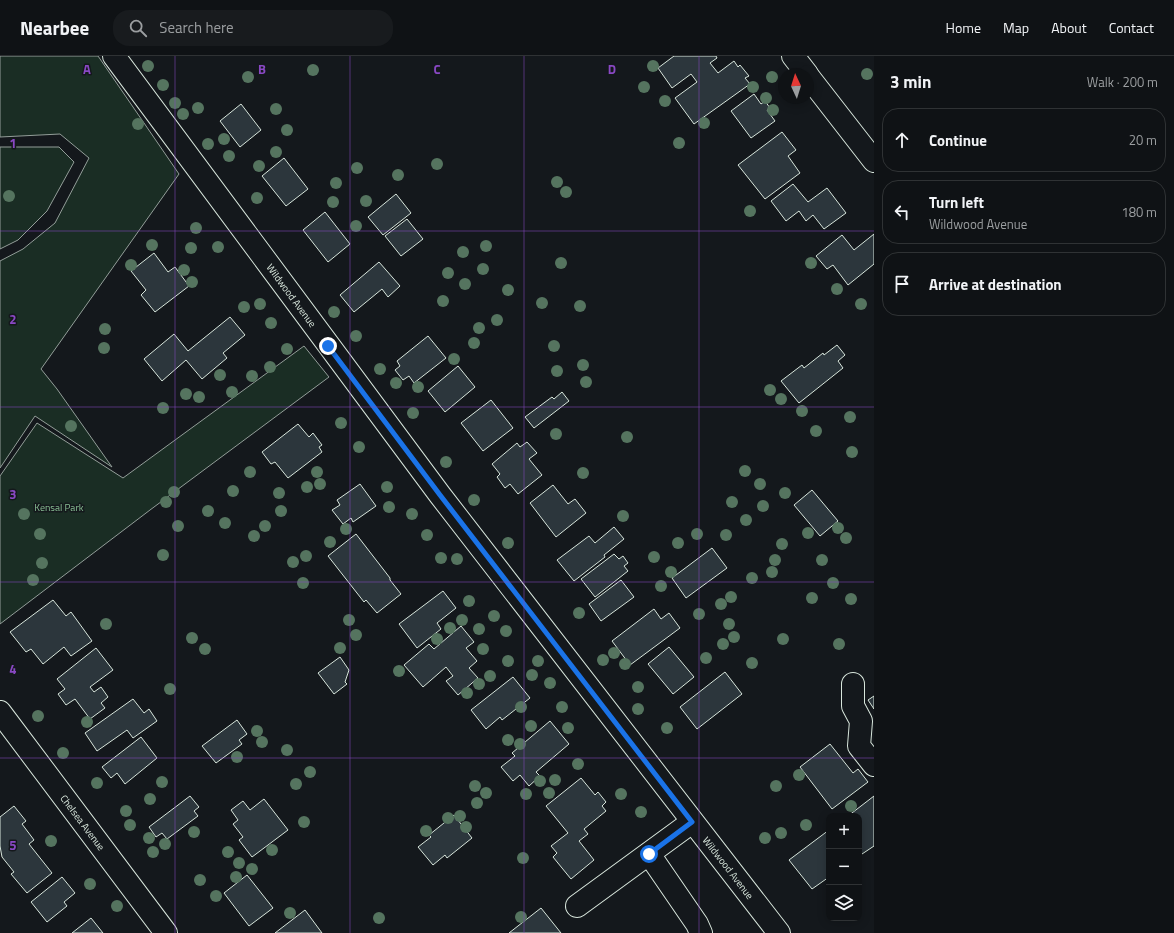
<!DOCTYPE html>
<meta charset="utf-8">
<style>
body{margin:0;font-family:"Titillium Web",sans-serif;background:#181b1e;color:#f1f3f6}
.controls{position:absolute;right:12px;bottom:12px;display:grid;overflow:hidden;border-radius:8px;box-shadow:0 2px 10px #0003}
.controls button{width:36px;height:36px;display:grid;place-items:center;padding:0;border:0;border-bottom:1px solid #2f3234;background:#0f1215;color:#f1f3f6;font:20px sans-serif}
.compass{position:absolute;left:778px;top:12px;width:36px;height:36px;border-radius:50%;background:#0f1215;box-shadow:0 2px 10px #0003;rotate:356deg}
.stop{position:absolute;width:12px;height:12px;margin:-9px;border:3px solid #1a73e8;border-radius:50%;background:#fff}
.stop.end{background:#1a73e8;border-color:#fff;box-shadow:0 1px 4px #0008}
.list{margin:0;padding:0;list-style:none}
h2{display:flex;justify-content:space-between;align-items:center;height:52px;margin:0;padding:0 16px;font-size:17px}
h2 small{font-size:13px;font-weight:400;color:#9b9ea0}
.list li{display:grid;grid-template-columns:26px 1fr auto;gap:12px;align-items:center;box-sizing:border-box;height:64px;margin:0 8px 8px;padding:0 8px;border:1px solid #2f3234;border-radius:16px}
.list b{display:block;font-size:15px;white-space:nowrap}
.list p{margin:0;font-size:13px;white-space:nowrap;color:#9b9ea0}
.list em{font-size:13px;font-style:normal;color:#9b9ea0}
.icon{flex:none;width:22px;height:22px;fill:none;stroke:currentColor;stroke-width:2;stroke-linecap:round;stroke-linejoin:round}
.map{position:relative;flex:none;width:874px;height:877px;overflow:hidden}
header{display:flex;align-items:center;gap:24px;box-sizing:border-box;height:56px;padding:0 20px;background:#0f1215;border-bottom:1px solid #2f3234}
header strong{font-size:19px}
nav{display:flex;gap:22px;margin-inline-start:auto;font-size:14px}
.search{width:280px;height:36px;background:#181b1e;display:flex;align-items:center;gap:10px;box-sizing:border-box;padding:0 14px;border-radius:16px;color:#9b9ea0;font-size:15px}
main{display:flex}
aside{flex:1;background:#0f1215}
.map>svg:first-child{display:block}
</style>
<header>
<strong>Nearbee</strong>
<div class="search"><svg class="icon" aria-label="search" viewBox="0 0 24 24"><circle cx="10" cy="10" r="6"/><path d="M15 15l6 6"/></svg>Search here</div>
<nav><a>Home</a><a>Map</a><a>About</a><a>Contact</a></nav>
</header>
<main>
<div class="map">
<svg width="874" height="877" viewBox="0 0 874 877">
<rect width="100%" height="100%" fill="#14181c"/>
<path fill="#1a2d24" stroke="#939e99" d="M0 0H98L179 118 41 313 57 333 112 411 35 360 0 412V205L23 193 55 167 89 102 60 78 0 81Z
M0 91H59L74 106 47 155 18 184 0 193Z
M304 290 329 321 150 454 0 568V420L37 367 123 422Z"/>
<path fill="#2c363c" stroke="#d8e6dc" d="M674 0H716L717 2 710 7 718 17 734 5 738 11 740 9 749 20 745 22 750 28 694 68 675 42 697 26 691 18 672 32 658 12Z
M754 38 761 48 765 45 770 52 767 54 775 65 751 82 731 55Z
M241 48 261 74 240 91 220 65Z
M782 76 796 94 788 100 800 117 765 143 738 109Z
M284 102 308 133 286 150 262 120Z
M793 128 808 146 827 132 846 157 824 173 813 159 806 165 799 155 786 165 771 145Z
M396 138 411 157 383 179 368 161Z
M325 156 350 188 328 206 303 174Z
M407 163 423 183 401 200 385 180Z
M874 178V208L848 229 833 209 827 213 816 200 842 179 854 194Z
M154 197 168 216 175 211 189 230 155 256 141 239 146 234 131 215Z
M379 206 400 230 388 241 382 233 354 256 340 239Z
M230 261 245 279 223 297 227 302 202 323 186 304 162 325 144 303 174 278 188 295Z
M428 280 446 302 414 327 409 320 403 324 395 314 400 310 397 305Z
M837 289 845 299 838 305 843 312 799 347 781 325 802 309 804 312 823 297 824 299Z
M458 310 475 331 445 356 428 335Z
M562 336 569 345 534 372 525 361 552 341 554 343Z
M491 344 513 372 483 395 461 367Z
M298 368 309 381 313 377 322 389 319 391 322 396 288 422 275 406 271 408 262 396Z
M527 386 537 397 529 403 542 419 518 438 510 428 505 432 497 421 500 418 492 408 517 387 520 391Z
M360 428 376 450 353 466 351 462 343 468 332 454 340 449 337 444Z
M553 429 568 448 575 443 586 457 556 481 530 447Z
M812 434 838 465 820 480 794 449Z
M614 471 624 483 604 499 605 501 574 525 557 504 589 480 595 487Z
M356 478 390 522V524L401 538 377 557 366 544 364 546 328 500Z
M712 492 727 512 686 542 672 522Z
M614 498 619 503 623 500 628 507 624 510 628 515 595 541 581 523Z
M621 524 634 541 601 565 589 548Z
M443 535 456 552 437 567 441 573 417 592 399 568Z
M53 544 66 560 71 556 92 585 71 600 64 591 43 608 31 593 26 596 10 576Z
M654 553 661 563 669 557 680 572 630 609 612 585Z
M461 570 474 586 466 592 477 605 469 612 478 622 458 639 446 625 453 620 446 611 423 631 404 609 429 588 434 593Z
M669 591 694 621 673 638 648 608Z
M96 592 113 614 90 631 94 636 101 631 108 641 101 647 105 652 90 663 75 643 66 649 58 638 65 633 57 623Z
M340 601 349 614 345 626 347 628 334 638 318 617Z
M725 616 742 638 697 673 680 651Z
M513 621 530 642 502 664 500 661 486 673 471 654Z
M874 640V653L868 644Z
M133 643 144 657 149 653 157 665 133 682 127 674 97 695 85 677Z
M237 664 247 678 239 684 242 688 216 707 202 690Z
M550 665 569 688 536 716 540 720 529 730 520 719 513 725 501 711 515 700 512 697Z
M141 681 157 702 125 728 117 717 111 722 102 711Z
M830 688 853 717 858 713 868 726 832 753 800 711Z
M581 722 595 739 598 736 606 746 602 750 606 755 584 773 588 778 579 785 594 804 571 823 553 801 557 797 551 790 568 777 546 750Z
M190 740 199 751 194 755 198 760 167 783 162 777 156 781 149 771Z
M874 740V790L859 800V760H848Z
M264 743 288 774 252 801 239 784 243 781 233 768 238 764 231 754 243 745 250 754Z
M14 750 26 765 22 768 34 784 29 788 52 817 27 837 11 818 14 816 2 801 0 790V761Z
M454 759 472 782 447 802 445 799 433 809 418 791 431 781 429 779Z
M829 774V821L812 833 789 804Z
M247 819 273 852 249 870 224 837Z
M62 821 75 837 64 846 67 850 47 866 31 846Z
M541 852 561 877H509Z
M305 854 322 877H275Z
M91 862 103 877H72Z"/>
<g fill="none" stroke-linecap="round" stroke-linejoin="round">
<defs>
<g id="minor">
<path id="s1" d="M114 0 440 439 779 877"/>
<path d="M793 0 807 18"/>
<path d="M808 20 874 105"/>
<path d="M853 628V650L861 665 859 690 874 709"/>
<path id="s2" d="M0 656 166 877"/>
<path d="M649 798 697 868 701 877"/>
<path d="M577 850 692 766"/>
</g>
</defs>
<use href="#minor" stroke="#d8e6dc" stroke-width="24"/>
<use href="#minor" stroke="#14181c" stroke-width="22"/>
</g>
<g fill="#55745f">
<circle cx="148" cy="10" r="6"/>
<circle cx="653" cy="10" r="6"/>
<circle cx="313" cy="14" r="6"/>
<circle cx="867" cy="18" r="6"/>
<circle cx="248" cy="21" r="6"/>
<circle cx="772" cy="21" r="6"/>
<circle cx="163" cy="29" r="6"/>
<circle cx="644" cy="31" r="6"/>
<circle cx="753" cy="31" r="6"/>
<circle cx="766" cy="42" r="6"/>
<circle cx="665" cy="45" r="6"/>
<circle cx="175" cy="47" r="6"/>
<circle cx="198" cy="52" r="6"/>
<circle cx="276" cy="53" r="6"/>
<circle cx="773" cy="54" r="6"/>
<circle cx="183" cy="58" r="6"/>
<circle cx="704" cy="67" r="6"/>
<circle cx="138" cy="68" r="6"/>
<circle cx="287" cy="74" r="6"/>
<circle cx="224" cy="83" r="6"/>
<circle cx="679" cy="87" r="6"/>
<circle cx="208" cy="88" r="6"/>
<circle cx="276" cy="96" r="6"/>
<circle cx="229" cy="100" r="6"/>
<circle cx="437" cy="108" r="6"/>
<circle cx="259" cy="110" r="6"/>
<circle cx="357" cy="112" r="6"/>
<circle cx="398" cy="119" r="6"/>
<circle cx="557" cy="126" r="6"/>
<circle cx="336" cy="127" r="6"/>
<circle cx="566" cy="136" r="6"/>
<circle cx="9" cy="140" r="6"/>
<circle cx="257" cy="142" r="6"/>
<circle cx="366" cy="145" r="6"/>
<circle cx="333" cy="146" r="6"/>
<circle cx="750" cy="155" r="6"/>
<circle cx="356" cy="170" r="6"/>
<circle cx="196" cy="172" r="6"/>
<circle cx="152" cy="189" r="6"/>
<circle cx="486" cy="190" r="6"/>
<circle cx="218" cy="191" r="6"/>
<circle cx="191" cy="192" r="6"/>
<circle cx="463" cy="196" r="6"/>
<circle cx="561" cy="207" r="6"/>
<circle cx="811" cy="207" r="6"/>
<circle cx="131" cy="209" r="6"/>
<circle cx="483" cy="213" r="6"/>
<circle cx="184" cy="214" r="6"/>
<circle cx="448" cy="217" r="6"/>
<circle cx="192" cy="226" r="6"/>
<circle cx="465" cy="228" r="6"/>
<circle cx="837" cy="233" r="6"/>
<circle cx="508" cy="234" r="6"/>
<circle cx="443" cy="245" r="6"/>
<circle cx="542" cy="247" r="6"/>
<circle cx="260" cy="248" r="6"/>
<circle cx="861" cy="248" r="6"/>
<circle cx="580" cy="250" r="6"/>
<circle cx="244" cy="251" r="6"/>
<circle cx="334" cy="256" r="6"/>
<circle cx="497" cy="264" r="6"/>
<circle cx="271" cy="267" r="6"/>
<circle cx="479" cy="272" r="6"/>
<circle cx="105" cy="273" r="6"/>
<circle cx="356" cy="280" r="6"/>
<circle cx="474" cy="287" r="6"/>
<circle cx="554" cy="290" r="6"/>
<circle cx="104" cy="292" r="6"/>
<circle cx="287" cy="293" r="6"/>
<circle cx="454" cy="303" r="6"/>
<circle cx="583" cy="309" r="6"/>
<circle cx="270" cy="311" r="6"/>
<circle cx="380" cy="313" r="6"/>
<circle cx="557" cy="315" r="6"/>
<circle cx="220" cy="319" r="6"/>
<circle cx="252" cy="320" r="6"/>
<circle cx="586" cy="326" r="6"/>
<circle cx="396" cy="327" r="6"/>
<circle cx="418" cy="331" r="6"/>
<circle cx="770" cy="334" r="6"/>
<circle cx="232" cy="336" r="6"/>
<circle cx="186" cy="338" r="6"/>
<circle cx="199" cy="341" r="6"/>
<circle cx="781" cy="343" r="6"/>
<circle cx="163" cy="352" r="6"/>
<circle cx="802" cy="355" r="6"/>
<circle cx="413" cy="357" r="6"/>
<circle cx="850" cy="361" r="6"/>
<circle cx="341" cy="367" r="6"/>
<circle cx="71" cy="370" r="6"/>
<circle cx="816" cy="375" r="6"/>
<circle cx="556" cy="378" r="6"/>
<circle cx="627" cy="381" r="6"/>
<circle cx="359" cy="391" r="6"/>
<circle cx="852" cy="396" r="6"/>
<circle cx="446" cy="406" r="6"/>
<circle cx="745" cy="415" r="6"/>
<circle cx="250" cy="416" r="6"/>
<circle cx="317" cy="416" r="6"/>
<circle cx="583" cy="417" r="6"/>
<circle cx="320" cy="428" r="6"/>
<circle cx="760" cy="428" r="6"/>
<circle cx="307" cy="431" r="6"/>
<circle cx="387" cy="431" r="6"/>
<circle cx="233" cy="435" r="6"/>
<circle cx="174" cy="436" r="6"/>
<circle cx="279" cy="437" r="6"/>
<circle cx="785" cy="437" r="6"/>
<circle cx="474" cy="444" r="6"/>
<circle cx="166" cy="446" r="6"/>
<circle cx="732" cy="446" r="6"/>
<circle cx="763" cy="450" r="6"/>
<circle cx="389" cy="451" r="6"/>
<circle cx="208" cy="455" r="6"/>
<circle cx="281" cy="455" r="6"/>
<circle cx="24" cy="458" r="6"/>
<circle cx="412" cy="458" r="6"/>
<circle cx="623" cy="460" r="6"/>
<circle cx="746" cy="464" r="6"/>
<circle cx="225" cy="467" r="6"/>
<circle cx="178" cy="470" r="6"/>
<circle cx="265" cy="470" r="6"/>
<circle cx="838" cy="472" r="6"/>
<circle cx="346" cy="473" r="6"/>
<circle cx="808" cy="477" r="6"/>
<circle cx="40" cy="478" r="6"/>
<circle cx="697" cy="478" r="6"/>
<circle cx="427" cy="479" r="6"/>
<circle cx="726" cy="479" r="6"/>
<circle cx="254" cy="480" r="6"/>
<circle cx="846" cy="482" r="6"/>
<circle cx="330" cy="486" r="6"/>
<circle cx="508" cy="487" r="6"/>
<circle cx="678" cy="487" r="6"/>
<circle cx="782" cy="488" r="6"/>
<circle cx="163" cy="499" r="6"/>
<circle cx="306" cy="500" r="6"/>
<circle cx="654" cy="501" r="6"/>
<circle cx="441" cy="502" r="6"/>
<circle cx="457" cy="503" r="6"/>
<circle cx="775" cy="504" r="6"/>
<circle cx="822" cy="504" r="6"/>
<circle cx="293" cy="506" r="6"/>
<circle cx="42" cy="507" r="6"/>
<circle cx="671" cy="516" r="6"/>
<circle cx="772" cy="516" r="6"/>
<circle cx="752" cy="522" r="6"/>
<circle cx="33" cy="524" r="6"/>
<circle cx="303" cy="527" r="6"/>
<circle cx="833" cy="527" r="6"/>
<circle cx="661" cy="530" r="6"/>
<circle cx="731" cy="541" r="6"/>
<circle cx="812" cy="542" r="6"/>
<circle cx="851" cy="543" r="6"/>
<circle cx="469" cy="545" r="6"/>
<circle cx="721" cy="548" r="6"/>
<circle cx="579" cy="557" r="6"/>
<circle cx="699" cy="558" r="6"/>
<circle cx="494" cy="560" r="6"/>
<circle cx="349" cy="564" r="6"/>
<circle cx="462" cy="564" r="6"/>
<circle cx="106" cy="568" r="6"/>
<circle cx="729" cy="568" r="6"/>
<circle cx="450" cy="572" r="6"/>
<circle cx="479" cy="573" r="6"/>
<circle cx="506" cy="575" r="6"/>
<circle cx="356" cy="579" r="6"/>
<circle cx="734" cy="581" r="6"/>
<circle cx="192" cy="582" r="6"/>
<circle cx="437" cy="583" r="6"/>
<circle cx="783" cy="583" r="6"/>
<circle cx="723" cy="588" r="6"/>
<circle cx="839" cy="588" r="6"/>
<circle cx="340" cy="592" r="6"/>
<circle cx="205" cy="593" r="6"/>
<circle cx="483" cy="593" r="6"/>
<circle cx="614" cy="597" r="6"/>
<circle cx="706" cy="602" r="6"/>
<circle cx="603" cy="604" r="6"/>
<circle cx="508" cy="605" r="6"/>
<circle cx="538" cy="605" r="6"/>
<circle cx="752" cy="607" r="6"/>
<circle cx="625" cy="608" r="6"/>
<circle cx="399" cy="615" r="6"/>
<circle cx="532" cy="619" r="6"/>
<circle cx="490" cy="620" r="6"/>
<circle cx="550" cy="627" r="6"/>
<circle cx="479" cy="628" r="6"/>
<circle cx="638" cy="631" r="6"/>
<circle cx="170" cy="633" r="6"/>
<circle cx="467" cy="637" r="6"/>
<circle cx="521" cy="651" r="6"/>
<circle cx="562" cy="651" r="6"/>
<circle cx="638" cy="653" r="6"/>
<circle cx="38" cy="660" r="6"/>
<circle cx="87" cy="666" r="6"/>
<circle cx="531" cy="670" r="6"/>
<circle cx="568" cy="672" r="6"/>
<circle cx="667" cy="672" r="6"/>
<circle cx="257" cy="675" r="6"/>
<circle cx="508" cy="684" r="6"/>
<circle cx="262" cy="686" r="6"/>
<circle cx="520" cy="688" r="6"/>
<circle cx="287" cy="694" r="6"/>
<circle cx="63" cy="697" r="6"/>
<circle cx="237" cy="701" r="6"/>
<circle cx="578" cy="708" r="6"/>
<circle cx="310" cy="716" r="6"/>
<circle cx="799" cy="719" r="6"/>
<circle cx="555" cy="724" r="6"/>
<circle cx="540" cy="725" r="6"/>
<circle cx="162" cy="726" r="6"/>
<circle cx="97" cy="727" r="6"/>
<circle cx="296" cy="728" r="6"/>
<circle cx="475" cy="730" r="6"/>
<circle cx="776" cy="730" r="6"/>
<circle cx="486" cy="737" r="6"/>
<circle cx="549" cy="737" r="6"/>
<circle cx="526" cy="738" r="6"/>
<circle cx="621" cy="738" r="6"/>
<circle cx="150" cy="743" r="6"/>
<circle cx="477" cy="747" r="6"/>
<circle cx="851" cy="750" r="6"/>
<circle cx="126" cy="755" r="6"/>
<circle cx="641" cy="756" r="6"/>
<circle cx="460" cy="760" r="6"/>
<circle cx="448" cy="762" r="6"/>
<circle cx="304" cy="766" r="6"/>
<circle cx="130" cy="769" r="6"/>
<circle cx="806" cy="769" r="6"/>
<circle cx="466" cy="771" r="6"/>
<circle cx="426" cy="775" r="6"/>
<circle cx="194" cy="776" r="6"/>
<circle cx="781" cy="777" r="6"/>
<circle cx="149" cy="782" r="6"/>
<circle cx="765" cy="782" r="6"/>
<circle cx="51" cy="785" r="6"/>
<circle cx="165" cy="788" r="6"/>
<circle cx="272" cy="794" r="6"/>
<circle cx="153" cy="796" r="6"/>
<circle cx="228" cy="796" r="6"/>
<circle cx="523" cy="802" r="6"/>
<circle cx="239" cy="807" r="6"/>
<circle cx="252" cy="813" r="6"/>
<circle cx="236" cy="821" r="6"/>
<circle cx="200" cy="824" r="6"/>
<circle cx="90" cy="828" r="6"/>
<circle cx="216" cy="840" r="6"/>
<circle cx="117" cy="850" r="6"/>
<circle cx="290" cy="857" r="6"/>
<circle cx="521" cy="861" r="6"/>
<circle cx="379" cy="862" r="6"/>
</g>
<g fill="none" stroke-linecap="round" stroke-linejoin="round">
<path stroke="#1a73e8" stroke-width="5" d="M328 290 440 439 692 766 649 798"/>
</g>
<path fill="none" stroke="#8948c3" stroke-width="1" stroke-opacity="0.55" d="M175 0V877M350 0V877M524 0V877M699 0V877M0 175H874M0 351H874M0 526H874M0 702H874"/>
<g text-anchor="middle" stroke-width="3" stroke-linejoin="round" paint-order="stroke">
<g font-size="10" fill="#d8e6dc" stroke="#14181c">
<text dy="4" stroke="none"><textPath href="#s1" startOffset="298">Wildwood Avenue</textPath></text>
<text dy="4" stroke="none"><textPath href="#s2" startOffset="138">Chelsea Avenue</textPath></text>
<text dy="4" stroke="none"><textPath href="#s1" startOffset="1018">Wildwood Avenue</textPath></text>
</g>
<g font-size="10" fill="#8ac095" stroke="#14181c">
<text x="59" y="455">Kensal Park</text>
</g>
</g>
<g font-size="13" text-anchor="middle" font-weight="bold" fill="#8948c3" stroke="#14181c" stroke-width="3" stroke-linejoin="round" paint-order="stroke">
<text x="87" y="18">A</text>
<text x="262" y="18">B</text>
<text x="437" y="18">C</text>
<text x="612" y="18">D</text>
<text x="13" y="92">1</text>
<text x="13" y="268">2</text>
<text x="13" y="443">3</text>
<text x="13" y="618">4</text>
<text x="13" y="794">5</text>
</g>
</svg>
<div class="controls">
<button>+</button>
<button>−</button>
<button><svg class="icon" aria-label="layers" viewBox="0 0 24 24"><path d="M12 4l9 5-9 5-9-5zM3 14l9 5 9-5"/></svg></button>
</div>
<svg class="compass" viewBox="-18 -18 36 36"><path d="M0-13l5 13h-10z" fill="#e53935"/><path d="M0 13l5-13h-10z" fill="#9b9ea0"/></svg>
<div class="stop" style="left:649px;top:798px"></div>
<div class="stop end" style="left:328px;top:290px"></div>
</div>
<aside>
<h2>3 min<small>Walk · 200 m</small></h2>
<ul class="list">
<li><svg class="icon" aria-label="ahead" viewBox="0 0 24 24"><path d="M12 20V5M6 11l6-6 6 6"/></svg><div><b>Continue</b></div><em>20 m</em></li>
<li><svg class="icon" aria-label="left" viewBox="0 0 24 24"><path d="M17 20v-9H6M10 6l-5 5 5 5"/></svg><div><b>Turn left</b><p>Wildwood Avenue</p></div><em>180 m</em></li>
<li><svg class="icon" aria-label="arrive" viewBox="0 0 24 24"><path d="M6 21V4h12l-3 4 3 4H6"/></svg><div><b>Arrive at destination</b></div></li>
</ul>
</aside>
</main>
